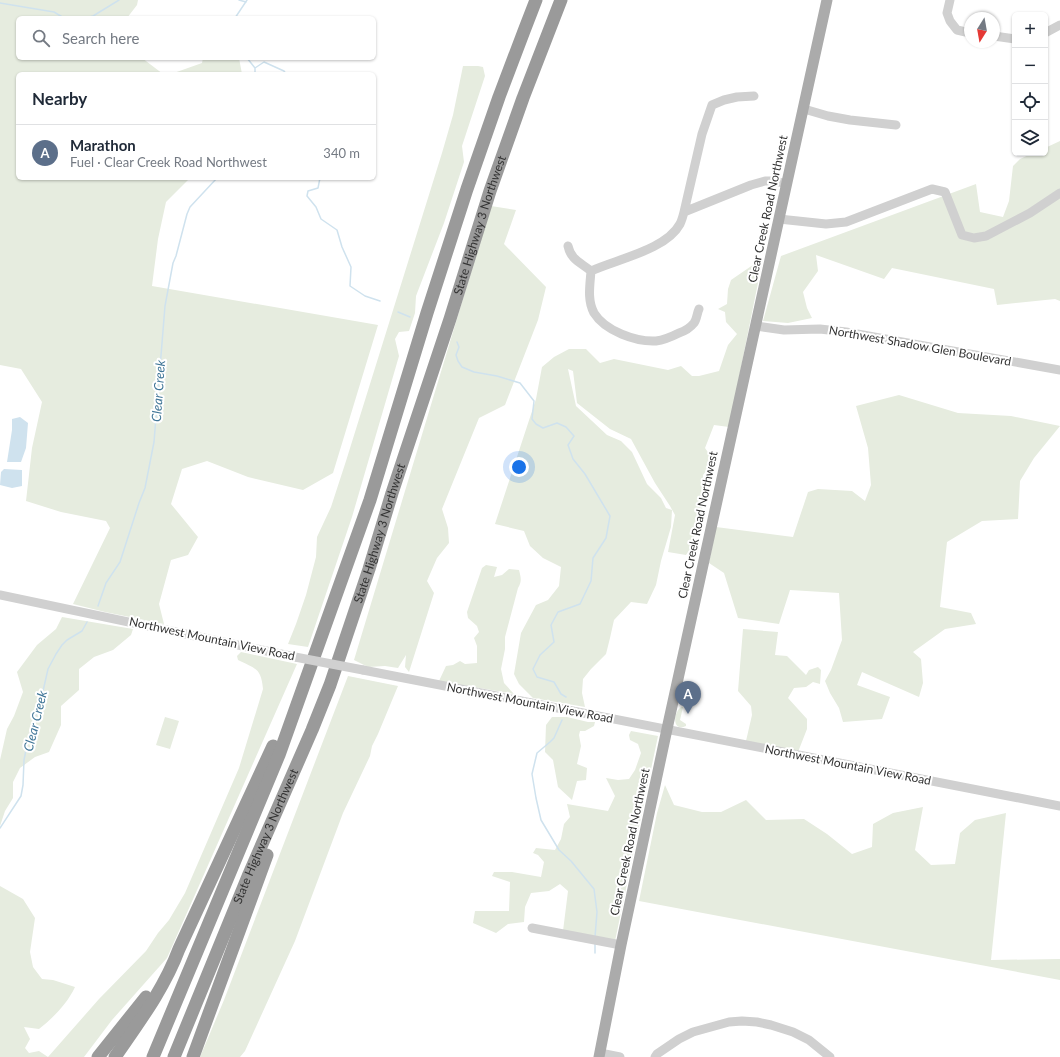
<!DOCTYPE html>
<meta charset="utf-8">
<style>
body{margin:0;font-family:Lato,sans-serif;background:#f6f6f7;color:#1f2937}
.controls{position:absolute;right:12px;top:12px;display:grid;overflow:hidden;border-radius:6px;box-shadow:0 1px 3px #0004}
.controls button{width:36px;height:36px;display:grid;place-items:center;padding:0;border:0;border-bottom:1px solid #e0e1e3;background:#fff;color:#1f2937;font:20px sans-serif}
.compass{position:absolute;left:964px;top:12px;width:36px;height:36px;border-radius:50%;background:#fff;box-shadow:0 1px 3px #0004;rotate:191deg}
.you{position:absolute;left:519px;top:467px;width:14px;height:14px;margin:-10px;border:3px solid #fff;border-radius:50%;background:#1a73e8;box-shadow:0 0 0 6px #1a73e833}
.badge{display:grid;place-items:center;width:26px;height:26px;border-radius:50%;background:#2563eb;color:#fff;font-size:13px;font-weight:700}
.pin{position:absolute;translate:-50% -33px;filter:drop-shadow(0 1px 2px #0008)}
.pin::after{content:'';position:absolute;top:21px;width:14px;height:12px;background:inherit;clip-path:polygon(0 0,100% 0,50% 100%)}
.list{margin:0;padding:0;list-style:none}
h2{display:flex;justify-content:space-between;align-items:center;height:52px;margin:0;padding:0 16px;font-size:17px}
h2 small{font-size:13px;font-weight:400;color:#747a83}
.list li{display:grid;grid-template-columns:26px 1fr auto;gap:12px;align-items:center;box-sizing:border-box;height:56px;padding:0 16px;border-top:1px solid #e0e1e3}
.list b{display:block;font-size:15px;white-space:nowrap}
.list p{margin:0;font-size:13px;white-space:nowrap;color:#747a83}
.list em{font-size:13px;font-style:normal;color:#747a83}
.icon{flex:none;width:22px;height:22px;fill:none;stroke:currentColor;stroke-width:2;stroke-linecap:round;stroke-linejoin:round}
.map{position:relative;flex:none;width:1060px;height:1057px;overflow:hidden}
.search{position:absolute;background:#fff;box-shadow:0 1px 3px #0004;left:16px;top:16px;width:360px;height:44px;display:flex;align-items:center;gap:10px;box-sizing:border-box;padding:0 14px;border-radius:6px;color:#747a83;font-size:15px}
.panel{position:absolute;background:#fff;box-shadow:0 1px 3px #0004;left:16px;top:72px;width:360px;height:108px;border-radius:6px}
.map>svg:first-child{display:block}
</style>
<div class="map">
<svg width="1060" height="1057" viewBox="0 0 1060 1057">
<rect width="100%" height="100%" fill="#fff"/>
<path fill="#e6ecdf" d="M0 0H138L137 5 127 18H18V58H142L163 74H18V178H190L166 202 158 239 152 286 378 325 333 473 303 490 248 477 207 461 182 469 171 504 198 537 188 555 171 560 159 604 164 624 105 612 73 604 110 528 106 521 61 512 26 501 32 448 42 402 21 369 0 365Z
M203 58H239L242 74H171L202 63Z
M463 66H478L483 67 485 76 462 146 464 162 444 223 416 296 415 313 409 331 399 332 395 339 399 356 352 517 308 647 288 644 296 624 306 595 316 557 317 537 331 507 346 461 442 153 453 115Z
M1060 141V301L1055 299 997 305 994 289 892 268 884 279 816 255 818 271 803 292 807 308 812 318 788 323 763 321 781 256 976 184 980 212 1003 217 1009 201 1013 166 1020 159 1033 153H1045V148Z
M491 206 516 210 504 244 546 287 538 320 505 405 479 418 442 509 448 528 449 543 437 558 427 581 434 593 409 672 405 667 406 655 398 668 385 666 368 667 354 660Z
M763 258 729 427 714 425 705 448 714 461 703 475 702 521 697 526 691 548 686 555 668 552 675 515 670 506 655 483 631 439 610 429 577 403 573 371 568 369 576 406 607 435 621 441 632 452 647 484 661 498 666 508 672 510 671 527 661 561 656 585 647 604 631 602 614 620 610 638 606 654 591 669 583 679 582 693 585 707 533 698 519 684 514 674 521 633 536 605 548 600 559 586 561 567 543 558 530 546 524 531 495 524 536 399 542 367 554 357 569 349H586L600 363 614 359 668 370 681 366 692 376H699L719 371 728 345 737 334 726 322 725 312 718 309 727 304 728 289 731 280Z
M899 395 958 413 1011 416 1060 426 1034 458 1020 481 1018 519 982 521 947 542 940 607 971 613 976 624 945 629 913 652 921 659 923 683 919 697 862 672 857 685 890 697 882 719 843 722 839 708 830 693 825 681 831 670 842 640 839 593 790 590 779 624 738 618 724 573 709 563 716 527 793 537 808 492 818 489 852 491 865 501 871 485 868 448 856 406Z
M486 565 497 567 494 577 502 575 509 569 519 570C521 578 522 581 518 588L505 637V649L501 669 504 683 514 694 439 681 446 666 453 665 460 661 465 664 477 663V646L474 638 479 632 477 626 468 618 467 612 482 568Z
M62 617 133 629 131 635 113 650 94 657 79 669V690L61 706V725L49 752 35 757 20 768 13 782V798L5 811 0 826V760L7 729 14 716 23 692 17 672 37 645 56 629Z
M743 629 778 632 775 655 787 656 806 675 809 670 818 667 821 670 820 684 813 682 806 687 794 688 788 698 807 719V729L798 752 746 741 752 715 751 706 738 691Z
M241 652 297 664 167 958 112 1020 84 1057H0V886L23 899 35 918 30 952 33 967 42 979 53 980 75 987C67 1004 54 1017 39 1029L24 1027 30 1039 25 1048 29 1053 39 1051 48 1057 99 999 146 951 158 933 169 920 185 893 239 768 263 689C261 668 256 669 238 660L237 656Z
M348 676 398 686 378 734 372 746 370 756 343 813 295 941 245 1051 240 1057H200L224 1000Z
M681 707H683L680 720 686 724V726C672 732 673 713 681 707Z
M165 717 179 721 170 749 156 745Z
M552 717H567L588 722H595L594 726 585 731H580L579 735 581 746 577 764 587 768 586 780 577 781 572 800 558 787 553 760 545 752 546 725Z
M631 731 658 736 615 941 563 931 568 891 560 884 549 891 531 893 525 907 524 922 508 924 496 933 473 923 475 911H509L510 882 492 876 494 872H512L541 877 544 862 538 855 533 853 536 848 555 850 561 839 564 824 570 817 567 804 608 811 615 796 606 778 618 780 629 779 635 770 641 753 638 744 630 740 629 735Z
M665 785 674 805 702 812H721L746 800 766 820 804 819 827 834 852 854 872 847 873 824 893 813 923 807 915 850 931 865 955 864 960 833 975 820 1006 813 991 960 1060 959V980L639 901 657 813Z"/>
<path fill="#cfe2ee" d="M20 417 28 423 26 448 21 462H7L12 430V419Z
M4 469 22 470V486L12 488 0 485 1 472Z"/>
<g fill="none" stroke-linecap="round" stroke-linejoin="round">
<path stroke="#cfe2ee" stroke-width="1.5" d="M239 0 246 2
M0 3 54 12 64 18
M86 18 93 16 119 0
M235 18 247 0
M247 58 255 68V74
M255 68 264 62 284 71 286 74
M320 178 318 188 308 191 307 196 316 207 321 219 337 230 342 247 351 267 350 286 365 296 380 301
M398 312 410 317
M457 342 459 347 456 355 458 361 462 367 474 372 497 376 520 383 534 401 532 419 536 424 543 428 557 423 566 427 574 436 568 445 573 459 585 474 610 516 606 538 593 558 591 581 580 604 558 612 551 625 554 642 540 655 533 669 537 677 554 682 561 694 566 697
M98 606 106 583 120 562 139 503 145 488 154 442 165 306 173 263 176 256 187 214 190 207 217 178
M562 720 554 738 550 742 537 753 532 774 536 798 541 820 559 850 571 861 594 889 597 912 595 937
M0 828 21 796 23 785 24 760 29 735 34 725 38 705 41 700 48 669 56 654 62 645 67 640 82 631 87 622
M595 943V953"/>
<path stroke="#d0d0d0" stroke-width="9" d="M950 0 947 13 950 21 957 30 970 33
M1045 33 1060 25
M994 36 1015 39
M804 109 828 116 850 120 896 125
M684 212 751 185 765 181H775L787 184
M779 219 826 224 846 222 932 189 945 192 962 235 974 238 986 236 1030 213 1060 193
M568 246C571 260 580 262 591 271
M591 271C617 259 666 250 680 224 682 220 683 216 684 212L702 134 712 105 724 100 737 97 754 96
M591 271C590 285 587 300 594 313 605 331 636 342 656 341 664 340 671 337 679 333 685 331 690 328 694 323 697 319 697 313 699 309
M756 326 784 330 820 329 846 332 1060 370
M0 595 295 657
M363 670 1060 806
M532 928 621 945
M600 1053 620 1057
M655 1057 657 1054 679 1039 693 1032 729 1022 742 1021 757 1022 771 1025 793 1032 809 1040 830 1057"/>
<path stroke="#ababab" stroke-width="11" d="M599 1057 621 945 667 729 827 0"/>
<g stroke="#9a9a9a" stroke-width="13">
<path d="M98 1057 146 997"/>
<path d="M115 1057C139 1022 164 989 179 949L273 746"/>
<path d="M153 1057 279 755 370 500 427 313 467 189 499 97 524 31 536 0"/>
<path id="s1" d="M174 1057 249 874 312 730 330 685 369 569 392 493 450 319 490 191 523 98 561 0"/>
<path d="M193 1057 267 855"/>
</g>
<path stroke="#d0d0d0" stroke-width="9" d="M295 657 363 670"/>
</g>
<g text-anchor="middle" stroke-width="4" stroke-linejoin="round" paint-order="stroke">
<g font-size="12" fill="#333" stroke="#fff">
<text transform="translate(768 209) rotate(-78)" y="4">Clear Creek Road Northwest</text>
<text dy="4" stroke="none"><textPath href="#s1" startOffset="887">State Highway 3 Northwest</textPath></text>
<text transform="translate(920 346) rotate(10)" y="4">Northwest Shadow Glen Boulevard</text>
<text transform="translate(698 525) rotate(-78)" y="4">Clear Creek Road Northwest</text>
<text dy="4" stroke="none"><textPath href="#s1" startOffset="563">State Highway 3 Northwest</textPath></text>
<text transform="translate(212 639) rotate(12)" y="4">Northwest Mountain View Road</text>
<text transform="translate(530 703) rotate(11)" y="4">Northwest Mountain View Road</text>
<text transform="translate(848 765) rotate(11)" y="4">Northwest Mountain View Road</text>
<text dy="4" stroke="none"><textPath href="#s1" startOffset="239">State Highway 3 Northwest</textPath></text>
<text transform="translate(630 842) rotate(-78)" y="4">Clear Creek Road Northwest</text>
</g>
<g font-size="13" font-style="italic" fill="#3f7597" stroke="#fff">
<text transform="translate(158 391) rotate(-86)" y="5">Clear Creek</text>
<text transform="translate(35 721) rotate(-76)" y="5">Clear Creek</text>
</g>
</g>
</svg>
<div class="controls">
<button>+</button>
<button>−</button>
<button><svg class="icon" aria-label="locate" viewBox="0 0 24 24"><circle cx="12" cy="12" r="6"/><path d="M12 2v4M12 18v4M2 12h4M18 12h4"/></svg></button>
<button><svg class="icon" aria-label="layers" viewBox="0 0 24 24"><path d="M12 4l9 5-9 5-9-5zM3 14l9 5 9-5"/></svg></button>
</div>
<svg class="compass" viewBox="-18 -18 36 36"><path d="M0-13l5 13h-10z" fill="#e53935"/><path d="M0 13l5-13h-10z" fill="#747a83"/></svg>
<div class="you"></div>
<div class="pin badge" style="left:688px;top:714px;background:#5c6f8a">A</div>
<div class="search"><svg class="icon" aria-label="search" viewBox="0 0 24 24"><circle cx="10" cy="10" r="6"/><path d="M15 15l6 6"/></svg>Search here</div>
<section class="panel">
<h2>Nearby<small></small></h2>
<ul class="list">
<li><span class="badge" style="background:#5c6f8a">A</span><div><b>Marathon</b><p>Fuel · Clear Creek Road Northwest</p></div><em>340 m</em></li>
</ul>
</section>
</div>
